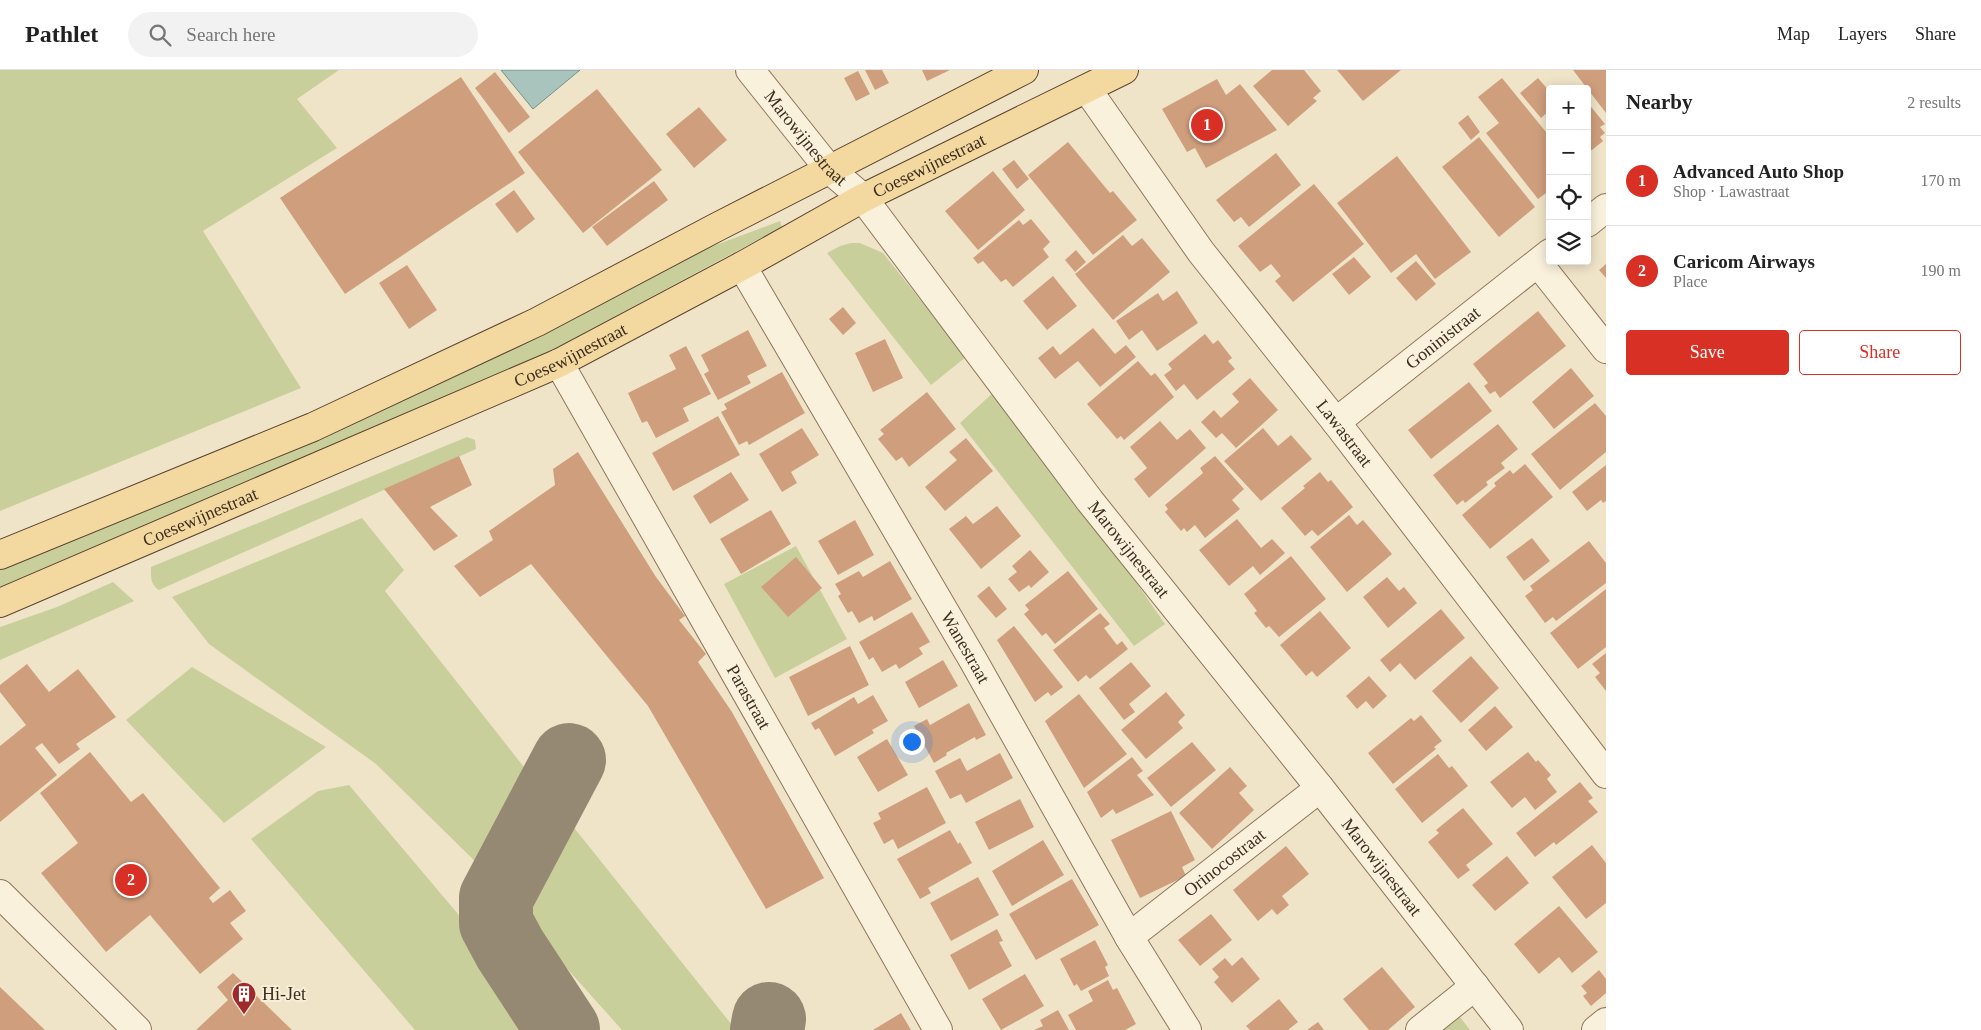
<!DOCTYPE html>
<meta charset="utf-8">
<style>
body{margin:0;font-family:Georgia,serif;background:#f2f2f2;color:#222}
.controls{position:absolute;right:15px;top:15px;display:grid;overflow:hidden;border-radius:5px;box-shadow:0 2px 12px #0003}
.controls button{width:45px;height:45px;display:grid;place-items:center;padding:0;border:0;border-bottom:1px solid #e0e0e0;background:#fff;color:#222;font:25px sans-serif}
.you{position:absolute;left:911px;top:671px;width:18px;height:18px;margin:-12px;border:4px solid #fff;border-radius:50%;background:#1a73e8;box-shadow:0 0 0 8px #1a73e833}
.badge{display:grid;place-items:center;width:32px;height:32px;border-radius:50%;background:#d93025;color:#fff;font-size:16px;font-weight:700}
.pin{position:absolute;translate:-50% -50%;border:2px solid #fff;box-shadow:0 1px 5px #0006}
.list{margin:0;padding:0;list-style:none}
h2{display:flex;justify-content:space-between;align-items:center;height:65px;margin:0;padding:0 20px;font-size:21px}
h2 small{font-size:16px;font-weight:400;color:#767676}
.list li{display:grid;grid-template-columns:32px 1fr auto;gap:15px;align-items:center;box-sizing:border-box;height:90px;padding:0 20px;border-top:1px solid #e0e0e0}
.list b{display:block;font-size:19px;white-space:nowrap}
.list p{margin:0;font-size:16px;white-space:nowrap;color:#767676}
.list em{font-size:16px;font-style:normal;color:#767676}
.actions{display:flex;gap:10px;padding:15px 20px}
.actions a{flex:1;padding:11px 0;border:1px solid #d93025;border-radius:5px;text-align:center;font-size:18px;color:#d93025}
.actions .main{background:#d93025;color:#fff}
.icon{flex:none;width:28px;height:28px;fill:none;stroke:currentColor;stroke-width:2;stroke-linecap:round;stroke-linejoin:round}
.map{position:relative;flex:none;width:1606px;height:960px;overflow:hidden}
header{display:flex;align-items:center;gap:30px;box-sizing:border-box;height:70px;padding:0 25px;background:#fff;border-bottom:1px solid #e0e0e0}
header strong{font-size:24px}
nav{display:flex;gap:28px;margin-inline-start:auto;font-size:18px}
.search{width:350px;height:45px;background:#f2f2f2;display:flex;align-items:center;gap:12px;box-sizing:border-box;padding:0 18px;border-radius:28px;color:#767676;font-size:19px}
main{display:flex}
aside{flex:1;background:#fff}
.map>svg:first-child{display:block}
</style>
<header>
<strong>Pathlet</strong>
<div class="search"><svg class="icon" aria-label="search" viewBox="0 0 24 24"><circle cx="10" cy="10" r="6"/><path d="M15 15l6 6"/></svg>Search here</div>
<nav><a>Map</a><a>Layers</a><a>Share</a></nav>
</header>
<main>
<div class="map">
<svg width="1606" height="960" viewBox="0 0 1606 960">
<rect width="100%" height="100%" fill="#f0e4c8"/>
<path fill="#c9cf9b" d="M0 0H339L297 29 337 78 203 161 301 318 0 441Z
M780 151 782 157 544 284 0 520V497L697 182Z
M851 173H860L883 183 966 287 931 315 827 183 840 176Z
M996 320 1106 469 1165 554 1134 576 960 353Z
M467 367 475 370 476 379 159 520C150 514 151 507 151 497Z
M362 448 404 500 385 521 535 711 490 806 376 694 209 574 172 527Z
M796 476 847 569 775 608 724 514Z
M113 512 134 531 0 590V557L57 537Z
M192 597 326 677 224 753 126 650Z
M349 715 556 960H415L251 769 318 721Z
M563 744 736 960H622L520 846Z
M1460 947 1470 960H1439Z"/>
<path fill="#a9c4bc" stroke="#6f938a" d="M501 0H580L533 39Z"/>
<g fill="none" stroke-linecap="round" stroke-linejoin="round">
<path stroke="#968974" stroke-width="74" d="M563 960 510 879 496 853V828L569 690
M767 960 769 949"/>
</g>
<path fill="#cf9f7d" d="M865 0H882L889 13 875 20Z
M922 0H950L927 11Z
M1272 0H1304L1321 21 1313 28 1317 31 1288 56 1253 16Z
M1337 0H1401L1363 31Z
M1573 0H1606V43Z
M858 1 870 24 856 31 844 8Z
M495 2 530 47 509 63 475 18Z
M461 7 525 103 345 224 280 128Z
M1502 8 1550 67V120L1538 129 1486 63 1499 53 1478 27Z
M1538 8 1550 22V40L1541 48 1520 23Z
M1217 9 1226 25 1240 14 1277 60 1206 98 1195 78 1187 82 1162 39Z
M597 19 662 100 583 163 518 82Z
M1587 32 1605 54 1600 57 1605 63 1600 67 1603 71 1587 84Z
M699 37 727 70 694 98 666 64Z
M1468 45 1480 62 1471 70 1458 53Z
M1479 67 1535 137 1499 167 1442 97Z
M1068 72 1110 123 1113 121 1137 150 1093 185 1028 105Z
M1276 83 1301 115 1249 157 1241 147 1234 152 1216 130Z
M1397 86 1471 182 1435 209 1416 184 1391 203 1337 133Z
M1014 90 1029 109 1017 119 1002 99Z
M993 101 1025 140 978 180 945 141Z
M654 111 668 130 607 176 592 157Z
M1314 114 1364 174 1293 232 1275 211 1281 206 1271 194 1260 202 1238 176Z
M514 120 535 149 517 163 495 134Z
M1031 149 1050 172 1043 179 1049 187 1013 217 1006 209 1001 212 983 191 978 194 973 188 1019 150 1023 155Z
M1123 165 1132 176 1142 168 1170 202 1113 250 1075 204Z
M1076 180 1086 192 1075 202 1065 190Z
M1354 187 1371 207 1349 225 1332 204Z
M1416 191 1436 214 1416 231 1396 208Z
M1606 194V208L1599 200Z
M407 195 437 240 409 259 379 213Z
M1053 206 1077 236 1047 260 1023 231Z
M1177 221 1198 253 1157 281 1142 260 1129 270 1116 251 1158 223 1163 231Z
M843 237 856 253 843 265 829 249Z
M1538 241 1566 276 1500 328 1495 321 1490 324 1484 316 1488 313 1473 294Z
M1093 258 1115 284 1126 275 1136 287 1100 317 1078 291 1055 309 1038 288 1053 276 1060 285Z
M748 260 767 296 747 306 751 313 718 330 704 304 709 301 701 285Z
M1205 264 1213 274 1218 270 1232 288 1228 291 1235 299 1197 330 1184 314 1176 321 1164 305 1172 299 1168 294Z
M885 269 903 308 873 322 855 283Z
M686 276 711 324 683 338 689 351 656 368 647 351 642 353 628 323 676 299 669 285Z
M1138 291 1151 306 1155 303 1174 327 1124 370 1121 366 1117 369 1087 334Z
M1571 298 1594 326 1554 359 1532 332Z
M782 302 805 343 749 375 747 371 739 375 721 342 727 339 724 334Z
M1250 308 1278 340 1236 378 1222 363 1216 368 1201 352 1214 340 1221 348 1239 332 1232 324Z
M1469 312 1492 341 1431 389 1408 360Z
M927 322 956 359 909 397 902 387 896 391 878 369 884 364 880 360Z
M1595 333 1606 346V382L1560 420 1531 384Z
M718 346 740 385 673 421 652 383Z
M1160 351 1177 370 1190 359 1206 378 1149 428 1134 409 1147 398 1130 377Z
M1498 354 1518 379 1501 393 1505 398 1486 412 1488 415 1465 433 1463 430 1457 435 1433 405Z
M802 358 819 385 791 402 797 413 782 422 759 384Z
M1263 358 1278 376 1291 365 1312 389 1261 431 1224 391Z
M966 368 993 401 945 441 925 417 957 390 949 382Z
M578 382 656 507 685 546 679 550 706 584 698 592 732 642 824 808 766 839 648 636 531 494 480 527 454 496 493 470 489 461 555 415 553 399Z
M459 386 472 415 430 437 458 466 434 481 384 419Z
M1215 386 1244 419 1232 430 1240 439 1205 468 1195 455 1187 462 1184 458 1181 461 1165 442 1168 439 1165 435 1203 403 1200 398Z
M1525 394 1553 427 1490 479 1462 445 1496 416 1494 413 1510 400 1513 404Z
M1606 395V431L1603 433 1601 430 1587 441 1572 422Z
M731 402 749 430 710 454 693 426Z
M1320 402 1328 412 1331 410 1353 437 1318 466 1312 460 1305 466 1281 438 1305 418 1303 416Z
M997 436 1021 466 981 499 949 459 966 446 973 454Z
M771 440 791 474 741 504 720 469Z
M1349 445 1357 455 1363 450 1392 484 1347 522 1310 477Z
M1237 449 1261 478 1272 469 1285 483 1260 505 1253 496 1229 516 1199 480Z
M855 450 874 485 838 505 818 471Z
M1532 468 1550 491 1524 511 1506 487Z
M1589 471 1606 493V513L1556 551 1553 547 1545 553 1525 526 1533 520 1530 516Z
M1030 480 1049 502 1031 518 1029 515 1019 522 1008 509 1017 502 1012 496Z
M1291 486 1326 529 1279 567 1269 556 1266 558 1254 543 1257 541 1244 524Z
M796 487 822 518 788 547 761 517Z
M890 491 912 529 874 551 872 546 859 553 852 541 848 543 838 526 841 524 835 514 859 501 863 507Z
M1068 501 1098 539 1055 574 1046 563 1042 566 1024 544 1029 540 1025 535Z
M1387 507 1399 521 1404 517 1417 533 1388 558 1363 527Z
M989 516 1007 539 996 548 977 526Z
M1606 519V577L1578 599 1550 563Z
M1441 539 1465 568 1415 610 1400 593 1390 602 1380 590Z
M1320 541 1351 578 1317 607 1312 601 1306 606 1280 575Z
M912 542 930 572 919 578 923 584 899 599 896 594 882 602 873 587 869 590 859 572Z
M1100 543 1110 554 1104 558 1117 575 1122 571 1128 579 1090 609 1086 605 1078 612 1053 580Z
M1014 556 1063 617 1051 626 1048 622 1035 632 997 570Z
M850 576 869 615 808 646 789 607Z
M1606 583V621L1595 607 1600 603 1592 594Z
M1471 586 1499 618 1461 653 1432 621Z
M943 590 958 616 919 638 905 612Z
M1131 592 1151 616 1129 634 1135 642 1124 650 1099 618Z
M27 594 49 622 78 599 116 647 76 674 80 679 59 694 42 673 35 678 57 705 0 752V676L26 655 0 622V615Z
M1369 606 1387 626 1373 639 1366 631 1357 639 1346 626Z
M1166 622 1185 645 1178 652 1183 658 1146 689 1121 660Z
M1079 624 1127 684 1084 718 1045 651Z
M873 625 888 651 872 660 874 663 835 686 819 658 815 660 811 653 854 627 858 634Z
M969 633 986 665 976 670 975 667 946 683 947 685 934 693 914 656 927 649 930 655Z
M1495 636 1513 657 1486 681 1468 660Z
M1421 645 1442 671 1434 677 1436 679 1393 714 1368 683 1411 648 1414 651Z
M887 669 908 705 878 722 857 687Z
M1192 672 1216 700 1171 737 1147 708Z
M90 682 131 732 143 723 220 818 209 828 213 833 230 820 246 841 230 853 243 869 200 904 150 845 106 882 41 803 78 773 40 723Z
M1528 682 1536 692 1538 690 1551 705 1547 709 1557 722 1535 740 1525 727 1512 738 1490 712Z
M1000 683 1013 708 966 733 961 724 950 729 935 701 960 688 967 701Z
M1438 684 1449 698 1452 696 1468 716 1422 753 1395 719Z
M1132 687 1143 701 1137 705 1154 725 1116 744 1113 739 1101 748 1087 722Z
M1230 697 1247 716 1239 723 1254 740 1212 779 1179 743Z
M1580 712 1593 728 1588 731 1598 742 1556 775 1554 772 1535 787 1516 763Z
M927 717 946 753 898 779 893 769 884 774 873 753 881 749 878 743Z
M1020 729 1034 757 989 780 975 752Z
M1463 738 1493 774 1466 795 1470 800 1458 809 1428 772 1439 763 1436 760Z
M1171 741 1195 790 1182 797 1186 806 1140 828 1111 770Z
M950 760 958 774 960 772 972 793 928 818 931 823 920 829 897 789Z
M1043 770 1064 805 1012 836 992 801Z
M1592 775 1606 793V833L1586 849 1552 807Z
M1286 776 1309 804 1282 826 1289 835 1277 845 1272 839 1258 851 1233 820Z
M1507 786 1529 813 1495 841 1472 815Z
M978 807 999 845 951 871 930 833Z
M1072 809 1099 855 1036 890 1009 844Z
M1559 836 1598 882 1572 903 1559 887 1539 904 1514 874Z
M1211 844 1232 870 1200 896 1178 870Z
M997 859 1003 871 999 872 1012 896 969 920 950 885Z
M1095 870 1108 895 1105 897 1109 906 1081 921 1077 914 1074 916 1060 889Z
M1242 887 1260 909 1232 933 1214 912 1219 907 1212 899 1225 888 1232 896Z
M1382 897 1415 937 1388 960H1369L1343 929Z
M1599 900 1606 909V923L1591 936 1583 926 1587 923 1581 916Z
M233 903 292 960H196L228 930 217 917Z
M1025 904 1044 936 1001 960 982 929Z
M1108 910 1113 920 1117 918 1136 954 1125 960H1076L1068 945 1093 931 1088 921Z
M0 917 45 960H0Z
M1279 929 1298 952 1288 960H1250L1246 956Z
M1058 940 1069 960H1034L1043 956 1040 950Z
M901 943 911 960H873Z
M1318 952 1324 960H1307Z"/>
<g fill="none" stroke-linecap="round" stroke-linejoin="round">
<defs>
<g id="minor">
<path id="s1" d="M750 0 829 99 863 128 1090 431 1320 718 1509 960"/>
<path id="s2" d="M1087 19 1201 182 1336 352 1606 704"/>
<path d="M1587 153 1606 138"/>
<path d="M1538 193 1606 279"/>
<path id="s3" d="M742 196 973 590 1129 867 1187 960"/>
<path id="s4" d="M559 293 938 960"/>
<path id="s5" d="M1336 352 1550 183"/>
<path d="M0 824 137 960"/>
<path id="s6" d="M1129 867 1320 718"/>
<path d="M1420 960 1475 916"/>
<path d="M1596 960 1606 952"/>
</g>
<g id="major">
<path d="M0 485 313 357 537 252 717 157 1024 0"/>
<path id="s7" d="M0 533 559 293 742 196 863 128 1124 0"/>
</g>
</defs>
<use href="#minor" stroke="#8d765c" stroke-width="30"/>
<use href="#major" stroke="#5b4430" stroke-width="30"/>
<use href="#minor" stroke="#faf1dc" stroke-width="28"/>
<use href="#major" stroke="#f3d9a0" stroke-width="28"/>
</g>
<defs>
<symbol id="building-pin" viewBox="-11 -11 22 30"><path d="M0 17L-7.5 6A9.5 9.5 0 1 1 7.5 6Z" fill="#9e2a2b" stroke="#f7eed8"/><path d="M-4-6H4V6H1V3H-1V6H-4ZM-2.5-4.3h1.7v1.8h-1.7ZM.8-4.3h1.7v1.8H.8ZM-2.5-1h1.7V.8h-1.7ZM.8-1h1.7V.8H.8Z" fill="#fff"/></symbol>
</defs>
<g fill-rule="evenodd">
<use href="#building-pin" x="230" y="910" width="28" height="38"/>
</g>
<g text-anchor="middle" stroke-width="4" stroke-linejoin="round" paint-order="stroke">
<g font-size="18" fill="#3d2e20" stroke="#f7eed8">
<text dy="6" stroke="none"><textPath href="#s1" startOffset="88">Marowijnestraat</textPath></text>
<text dy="6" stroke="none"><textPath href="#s7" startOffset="1028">Coesewijnestraat</textPath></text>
<text dy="6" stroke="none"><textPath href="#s5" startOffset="136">Goninistraat</textPath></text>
<text dy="6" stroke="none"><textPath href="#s7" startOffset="622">Coesewijnestraat</textPath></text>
<text dy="6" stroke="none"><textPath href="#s2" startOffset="430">Lawastraat</textPath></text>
<text dy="6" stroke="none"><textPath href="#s7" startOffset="218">Coesewijnestraat</textPath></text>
<text dy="6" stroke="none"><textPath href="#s1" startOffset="612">Marowijnestraat</textPath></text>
<text dy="6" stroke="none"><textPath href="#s3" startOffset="442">Wanestraat</textPath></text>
<text dy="6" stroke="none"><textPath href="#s4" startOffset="384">Parastraat</textPath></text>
<text dy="6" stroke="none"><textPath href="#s6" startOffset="121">Orinocostraat</textPath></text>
<text dy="6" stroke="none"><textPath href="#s1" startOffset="1018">Marowijnestraat</textPath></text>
</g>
<g font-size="18" fill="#3d2e20" stroke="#f7eed8" text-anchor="start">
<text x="262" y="930">Hi-Jet</text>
</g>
</g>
</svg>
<div class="controls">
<button>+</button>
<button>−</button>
<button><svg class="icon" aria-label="locate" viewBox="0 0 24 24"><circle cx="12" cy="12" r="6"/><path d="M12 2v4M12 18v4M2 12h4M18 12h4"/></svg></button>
<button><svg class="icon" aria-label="layers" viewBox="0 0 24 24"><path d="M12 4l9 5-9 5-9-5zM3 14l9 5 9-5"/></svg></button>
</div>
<div class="you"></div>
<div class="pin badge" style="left:1207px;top:55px">1</div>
<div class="pin badge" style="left:131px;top:810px">2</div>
</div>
<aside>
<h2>Nearby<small>2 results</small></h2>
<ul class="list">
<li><span class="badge">1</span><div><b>Advanced Auto Shop</b><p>Shop · Lawastraat</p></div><em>170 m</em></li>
<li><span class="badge">2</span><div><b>Caricom Airways</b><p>Place</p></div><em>190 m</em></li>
</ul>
<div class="actions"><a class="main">Save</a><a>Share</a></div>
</aside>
</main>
